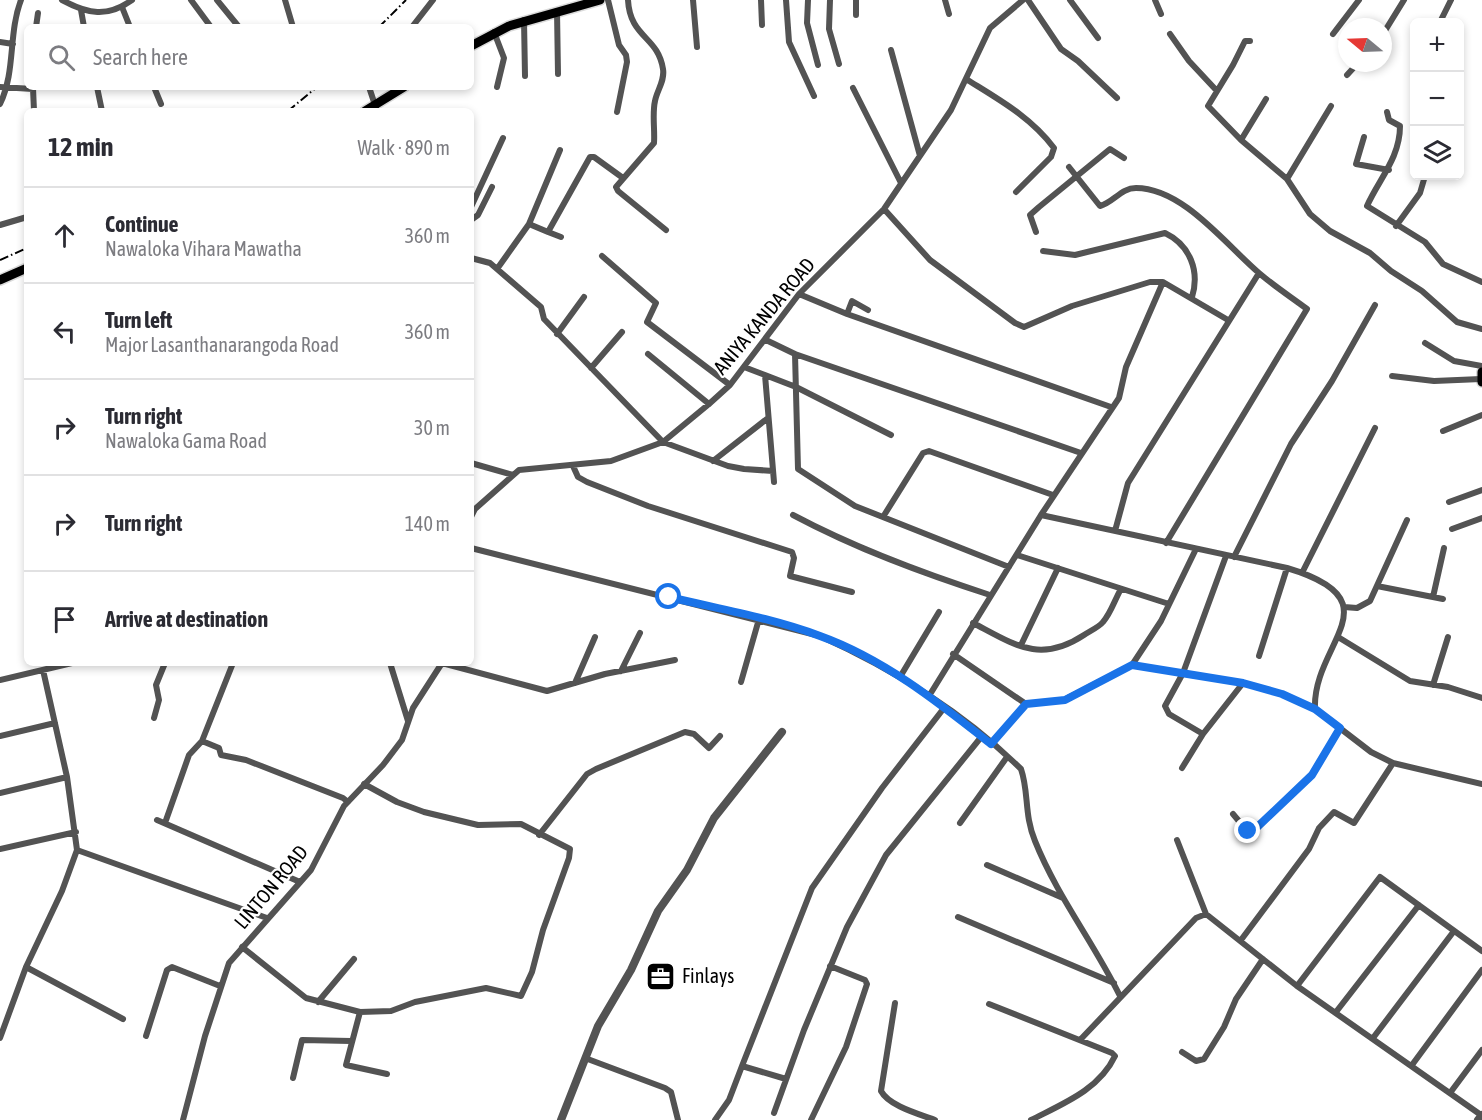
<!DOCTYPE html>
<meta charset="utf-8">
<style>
body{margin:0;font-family:"Asap Condensed",sans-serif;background:#f2f2f3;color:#2b2b33}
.controls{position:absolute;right:18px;top:18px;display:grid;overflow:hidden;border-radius:9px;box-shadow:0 3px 9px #0003}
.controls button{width:54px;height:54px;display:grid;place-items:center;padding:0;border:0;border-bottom:2px solid #e1e1e2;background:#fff;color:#2b2b33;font:30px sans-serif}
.compass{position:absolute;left:1338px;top:18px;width:54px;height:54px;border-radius:50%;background:#fff;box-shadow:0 3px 9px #0003;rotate:289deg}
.stop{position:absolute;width:18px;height:18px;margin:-14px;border:4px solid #1a73e8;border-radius:50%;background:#fff}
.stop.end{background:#1a73e8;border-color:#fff;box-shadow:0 2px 6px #0008}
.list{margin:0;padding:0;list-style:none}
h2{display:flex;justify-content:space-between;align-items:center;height:78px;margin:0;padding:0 24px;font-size:26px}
h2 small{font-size:20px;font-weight:400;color:#7c7c81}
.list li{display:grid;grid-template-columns:39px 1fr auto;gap:18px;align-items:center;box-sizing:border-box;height:96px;padding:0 24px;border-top:2px solid #e1e1e2}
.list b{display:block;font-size:22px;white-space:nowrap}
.list p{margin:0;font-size:20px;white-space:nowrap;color:#7c7c81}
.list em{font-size:20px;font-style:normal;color:#7c7c81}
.icon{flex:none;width:33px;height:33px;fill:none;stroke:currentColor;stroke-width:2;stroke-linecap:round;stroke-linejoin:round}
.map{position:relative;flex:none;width:1482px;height:1120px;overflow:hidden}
.search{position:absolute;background:#fff;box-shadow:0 3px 9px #0003;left:24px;top:24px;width:450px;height:66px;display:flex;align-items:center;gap:15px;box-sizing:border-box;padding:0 21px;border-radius:9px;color:#7c7c81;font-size:22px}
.panel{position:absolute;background:#fff;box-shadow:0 3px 9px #0003;left:24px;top:108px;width:450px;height:558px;border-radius:9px}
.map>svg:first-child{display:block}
</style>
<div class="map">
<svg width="1482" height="1120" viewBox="0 0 1482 1120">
<rect width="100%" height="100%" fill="#fff"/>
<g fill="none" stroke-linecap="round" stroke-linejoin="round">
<defs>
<path id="primary" d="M471 46 509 26 600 0
M365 111 404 87
M0 280 27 268
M1482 372V382"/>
</defs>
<use href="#primary" stroke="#dbdbdb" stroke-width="12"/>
<path stroke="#535353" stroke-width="6" d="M62 0C88 14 107 18 132 0
M191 0 211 27
M217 0 239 27
M285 0 293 27
M608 0 619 45 626 55 627 62 617 112
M628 0C630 38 658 36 663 69 665 81 657 90 655 101 652 114 655 130 654 143L616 187 618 191 666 230
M693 0 697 47
M761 0 762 25
M786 0 789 42 814 96
M808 0 807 23 818 65
M830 0 829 29 839 64
M945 0 949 14
M1028 0 1061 49 1078 61 1117 98
M1070 0 1098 38
M1155 0 1161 14
M122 7 130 27
M81 10 84 27
M557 11 558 74
M856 15V0
M524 20 525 76
M1440 22 1451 0
M36 27 38 13
M412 27 433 0
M494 32 504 58 497 87
M1170 34 1189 61 1217 91
M1333 34 1359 0
M1383 34 1404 0
M1250 41H1245L1233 65 1208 106 1241 140 1287 179 1310 214 1330 231 1370 253 1391 271 1422 291 1457 322 1482 329
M0 42 13 44
M891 50 920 156
M1347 75 1358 63
M966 79C998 99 1031 117 1054 148L1051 157 1016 192
M0 87 33 89
M97 87 102 111
M154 87 161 104
M369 87 377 111
M33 88 34 111
M853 88 901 183
M0 104C16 71 8 34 21 0
M1387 112 1389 120 1400 126C1400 158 1379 179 1367 206L1425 242 1443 264 1482 282
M1364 137 1356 164 1389 170
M1241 140 1266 99
M1069 167 1100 206C1114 202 1121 188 1136 188 1183 188 1226 245 1259 273 1274 286 1291 297 1307 309L1166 543
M1287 179 1331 106
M471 207 503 138
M884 209 930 260 1015 323 1024 327 1072 306 1150 282H1163L1228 320
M471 220 478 215 492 187
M529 224 548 232 590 157H594L623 178
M0 225 27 217
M1396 226 1420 193 1425 176
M548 232 561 237
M1036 232 1030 215 1039 207 1110 149 1124 158
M1043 251 1075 255 1165 233C1190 245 1200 271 1192 297
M602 256 656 303 647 322 730 385
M471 258 490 263 497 269 541 307 544 319 663 442 728 466 744 469 773 471
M497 269 529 224 560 150
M799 294 847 314 1111 407
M847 314 852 301 868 310
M557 334 584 297
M766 340 795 354 1081 453
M1425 343 1454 361 1482 366
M648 354 709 404
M795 354 798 469 855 506 1009 567
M744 367 765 375 774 482
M591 368 622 332
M765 375 796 387 891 435
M1392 376 1434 381 1481 379
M1443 431 1482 415
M713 461 768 418
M471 463 513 475
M573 466 578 477 587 482 648 506 792 552 794 558 790 576 852 592
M1449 502 1482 490
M793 515C857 549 922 573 990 595
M1041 515 1119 398 1126 367 1163 282
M471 517 475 509 519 470 611 461 663 442 709 404 730 385 799 294 884 209 951 110 990 28 1023 0
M883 517 923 453 929 451 1053 495
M1452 529 1482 518
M1115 531 1128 483 1259 273
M471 548 820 636C893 669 964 713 1021 769 1029 792 1024 815 1035 841 1057 896 1094 943 1120 996
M1017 555 1169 604
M1234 557 1291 444 1332 381 1375 305
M1302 573 1375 428
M1377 586 1443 599
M1433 597 1444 548
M1344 607 1357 608 1370 601 1407 520
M973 623C1015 645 1040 664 1084 635 1090 631 1099 627 1103 622 1111 613 1115 599 1121 589
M1338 637 1410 681 1448 687 1482 698
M1021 645 1058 568
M953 654 1026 704
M1259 656 1287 568
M390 663 408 721
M1132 665 1161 621 1195 551
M621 671 640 633
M900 677 939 612
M0 680 72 663
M741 682 759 619
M575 683 595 637
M1433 685 1448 637
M929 696 1041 515 1287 568C1398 601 1312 643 1315 709
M154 718 159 700 156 685 165 663
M1203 734 1169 714 1165 706 1183 673 1226 556
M0 736 55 723
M202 741 219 748 221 755 246 760 343 798 348 802
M991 744 1026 704 1064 700 1132 665 1243 683 1282 694 1315 709 1371 752 1393 763 1482 784
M1182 768 1203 734 1243 683
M0 793 67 777
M1233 814 1248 832H1252L1312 775 1340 728
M157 820 300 882
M165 823 189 755 202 741 233 663
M960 823 1007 757
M539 835 587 774 596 769 685 732 694 734 709 748 720 736
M1177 840 1206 914 1297 986 1481 1115
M0 849 76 832
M77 850 267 918
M987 865 1063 898
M958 917 1114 983
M1241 940 1309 849 1319 828 1334 812 1354 823 1393 763
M242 947 306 998 360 1012 391 1011 415 1002 486 988 521 996 532 972 543 930 569 858 570 849 521 824 478 825 424 812 397 802 364 784
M26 967 123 1019
M1297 986 1380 877 1482 951
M318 1002 354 959
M895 1003 881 1091C889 1106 919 1114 935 1120
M989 1004 1112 1053 1115 1056C1099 1090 1062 1104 1031 1120
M360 1012 346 1065 387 1074
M1336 1012 1419 905
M146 1036 167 970 172 967 220 986
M0 1038 26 967 62 891 77 850 67 777 43 670
M1373 1038 1454 931
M1080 1040 1196 918 1206 914
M1182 1052 1196 1061 1204 1059 1224 1027 1236 999 1263 959
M585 1058 665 1088 671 1092 678 1120
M1412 1065 1482 970
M742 1066 786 1079
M293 1078 302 1040 351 1041
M1450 1093 1482 1050
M774 1113 804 1030 847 927 886 855 982 736
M183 1120 205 1036 229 963 311 870 344 806 383 765 402 740 413 708 442 663 547 691 605 674 675 660
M715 1120 729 1100 742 1066 812 888 882 788 944 708
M811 1120 846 1047 867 984 865 980 830 966"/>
<path stroke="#535353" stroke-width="8" d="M561 1120 598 1026 631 970 658 911 687 870 714 818 782 732
M1478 1120 1482 1115"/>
<use href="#primary" stroke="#000" stroke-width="9"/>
<path stroke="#000" stroke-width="2" stroke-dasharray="9 3 1.5 3" stroke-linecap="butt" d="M379 27 406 0
M288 111 317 87
M0 260 27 248"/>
</g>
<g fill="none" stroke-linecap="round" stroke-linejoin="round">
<path stroke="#1a73e8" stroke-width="8" d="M669 597C719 609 772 618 820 636 884 659 939 703 991 744L1026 704 1065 700 1132 665 1243 683 1282 694 1315 709 1340 728 1312 775 1252 832 1248 831"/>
</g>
<defs>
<symbol id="office-square" viewBox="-11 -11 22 22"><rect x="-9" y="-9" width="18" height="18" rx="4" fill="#000" stroke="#fff"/><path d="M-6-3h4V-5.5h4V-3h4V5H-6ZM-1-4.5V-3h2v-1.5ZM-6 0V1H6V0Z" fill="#fff"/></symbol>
</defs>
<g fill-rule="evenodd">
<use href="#office-square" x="644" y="960" width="33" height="33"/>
</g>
<g text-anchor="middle" stroke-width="4.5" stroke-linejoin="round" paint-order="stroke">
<g font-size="20" fill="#000" stroke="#fff">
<text transform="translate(764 316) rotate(-50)" y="7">ANIYA KANDA ROAD</text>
<text transform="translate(271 887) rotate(-50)" y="7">LINTON ROAD</text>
</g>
<g font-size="20" fill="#000" stroke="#fff" text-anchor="start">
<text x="682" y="983">Finlays</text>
</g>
</g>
</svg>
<div class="controls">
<button>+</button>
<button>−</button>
<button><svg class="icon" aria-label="layers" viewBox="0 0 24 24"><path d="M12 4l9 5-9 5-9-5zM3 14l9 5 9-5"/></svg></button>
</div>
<svg class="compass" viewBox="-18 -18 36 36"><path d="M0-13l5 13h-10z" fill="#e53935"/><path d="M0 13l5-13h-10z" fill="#7c7c81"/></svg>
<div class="stop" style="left:669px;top:597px"></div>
<div class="stop end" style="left:1248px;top:831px"></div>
<div class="search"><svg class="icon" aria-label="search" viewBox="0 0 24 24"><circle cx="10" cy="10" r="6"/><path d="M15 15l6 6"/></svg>Search here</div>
<section class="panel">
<h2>12 min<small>Walk · 890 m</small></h2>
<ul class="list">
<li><svg class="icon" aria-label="ahead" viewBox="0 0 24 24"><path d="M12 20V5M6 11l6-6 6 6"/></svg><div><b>Continue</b><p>Nawaloka Vihara Mawatha</p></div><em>360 m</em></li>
<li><svg class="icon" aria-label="left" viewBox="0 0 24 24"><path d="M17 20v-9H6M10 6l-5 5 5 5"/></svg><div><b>Turn left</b><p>Major Lasanthanarangoda Road</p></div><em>360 m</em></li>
<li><svg class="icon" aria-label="right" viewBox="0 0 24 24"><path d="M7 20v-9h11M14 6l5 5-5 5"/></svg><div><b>Turn right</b><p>Nawaloka Gama Road</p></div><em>30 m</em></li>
<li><svg class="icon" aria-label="right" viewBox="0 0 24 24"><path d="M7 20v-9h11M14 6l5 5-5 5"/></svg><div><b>Turn right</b></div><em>140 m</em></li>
<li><svg class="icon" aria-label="arrive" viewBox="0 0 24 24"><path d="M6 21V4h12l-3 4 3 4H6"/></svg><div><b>Arrive at destination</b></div></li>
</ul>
</section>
</div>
